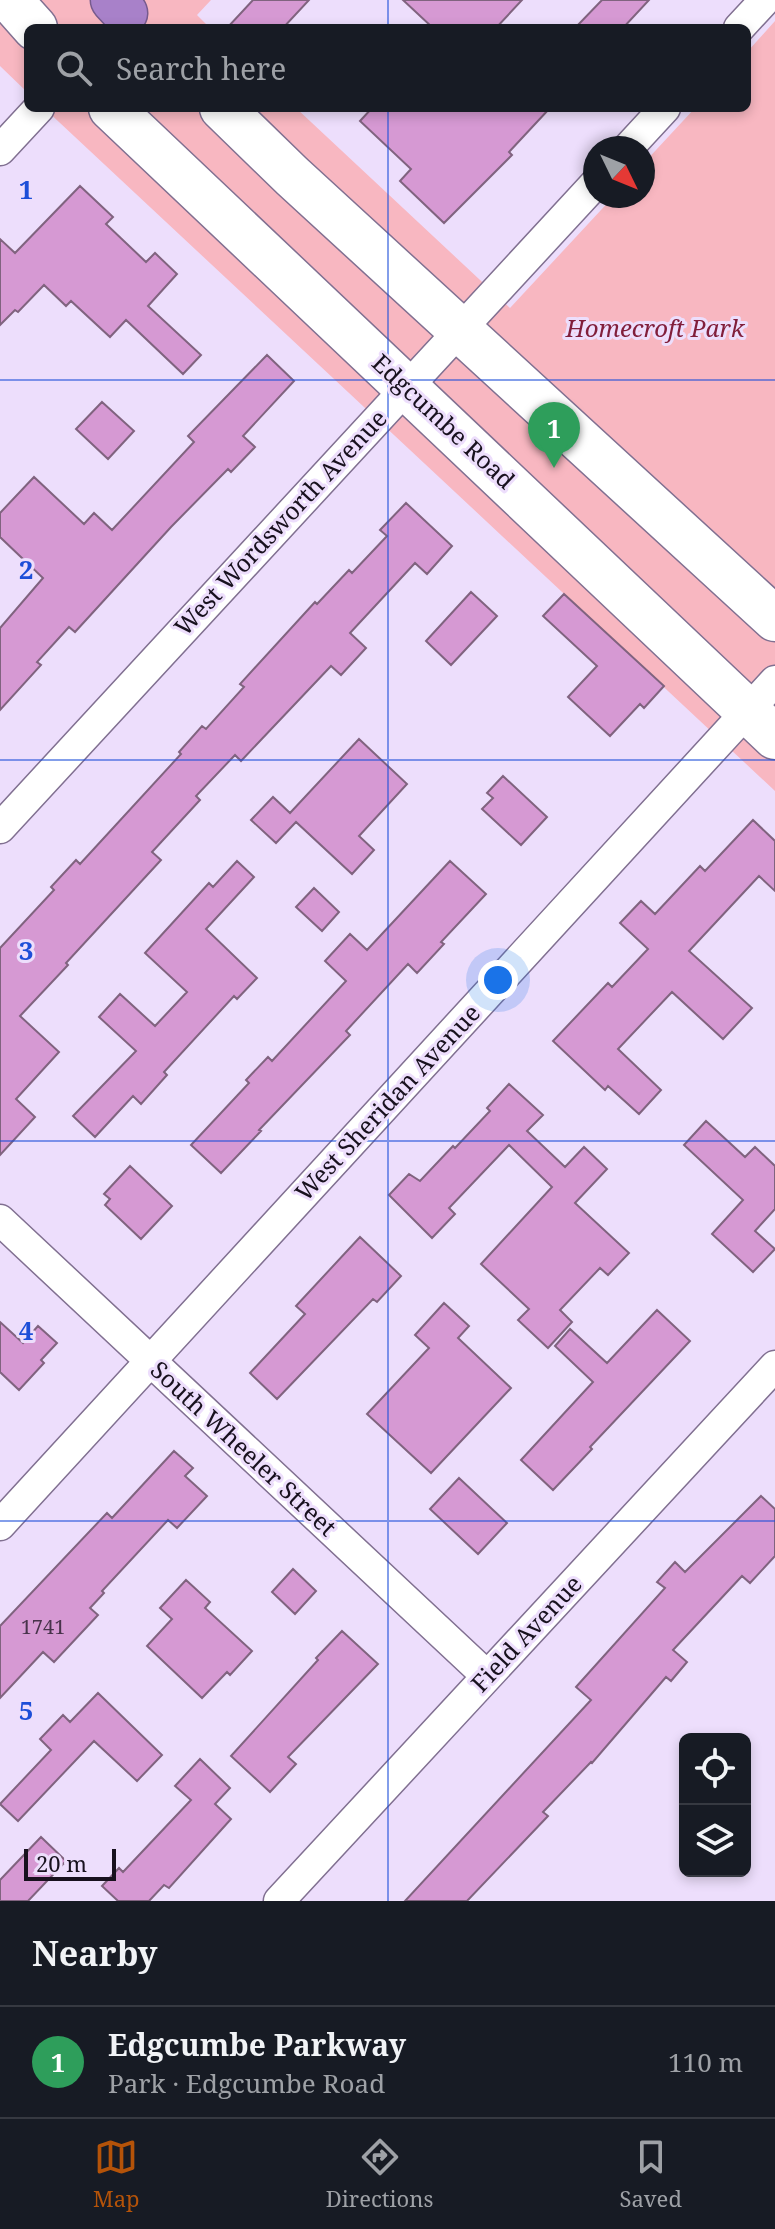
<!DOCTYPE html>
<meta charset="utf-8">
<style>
body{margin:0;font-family:"Noto Serif",serif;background:#242831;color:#f1f3f6}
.controls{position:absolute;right:24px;bottom:24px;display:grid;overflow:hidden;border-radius:12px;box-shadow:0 4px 12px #0003}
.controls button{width:72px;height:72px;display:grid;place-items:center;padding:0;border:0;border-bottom:2px solid #363941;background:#171b24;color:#f1f3f6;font:40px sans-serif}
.compass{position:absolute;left:583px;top:136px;width:72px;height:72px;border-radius:50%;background:#171b24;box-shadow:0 4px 12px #0003;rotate:133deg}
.scale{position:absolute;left:24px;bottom:20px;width:92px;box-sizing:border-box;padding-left:8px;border:4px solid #18111e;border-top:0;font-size:22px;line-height:28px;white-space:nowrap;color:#18111e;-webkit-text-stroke:6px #eddefc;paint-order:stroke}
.you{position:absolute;left:498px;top:980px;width:28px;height:28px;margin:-20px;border:6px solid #fff;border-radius:50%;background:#1a73e8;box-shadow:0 0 0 12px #1a73e833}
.badge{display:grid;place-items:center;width:52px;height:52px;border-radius:50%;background:#b45309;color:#fff;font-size:26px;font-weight:700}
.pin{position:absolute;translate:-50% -66px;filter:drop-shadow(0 2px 4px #0008)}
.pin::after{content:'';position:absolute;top:42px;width:28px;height:24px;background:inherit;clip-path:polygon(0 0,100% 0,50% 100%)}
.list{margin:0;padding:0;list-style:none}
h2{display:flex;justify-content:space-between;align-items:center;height:104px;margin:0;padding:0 32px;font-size:34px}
h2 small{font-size:26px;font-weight:400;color:#9ea1a6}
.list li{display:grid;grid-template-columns:52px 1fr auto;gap:24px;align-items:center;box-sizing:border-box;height:112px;padding:0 32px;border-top:2px solid #363941}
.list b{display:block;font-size:30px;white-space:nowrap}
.list p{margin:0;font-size:26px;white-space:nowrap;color:#9ea1a6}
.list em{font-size:26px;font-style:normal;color:#9ea1a6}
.icon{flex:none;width:44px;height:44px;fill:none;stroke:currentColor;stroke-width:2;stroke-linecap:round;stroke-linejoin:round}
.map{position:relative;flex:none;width:775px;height:1901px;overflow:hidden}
.search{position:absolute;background:#171b24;box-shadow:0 4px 12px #0003;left:24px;right:24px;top:24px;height:88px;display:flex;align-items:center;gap:20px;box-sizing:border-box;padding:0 28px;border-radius:12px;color:#9ea1a6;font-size:30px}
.sheet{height:216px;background:#171b24}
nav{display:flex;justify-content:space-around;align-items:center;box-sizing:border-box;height:112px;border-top:2px solid #363941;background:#171b24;font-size:22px;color:#9ea1a6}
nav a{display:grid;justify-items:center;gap:4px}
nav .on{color:#b45309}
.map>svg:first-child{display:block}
</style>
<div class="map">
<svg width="775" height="1901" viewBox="0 0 775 1901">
<rect width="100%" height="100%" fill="#eddefc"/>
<path fill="#f8b7c1" d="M0 0H211L197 15 210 28H28V93L0 66Z
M775 21V791L44 108H296L510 308 614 196H643V164L695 108H747V52Z"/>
<path fill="#d699d3" stroke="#80637f" stroke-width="2" d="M253 0H309L283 28H227Z
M403 0H522L496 28H433Z
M602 0H649L623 28H575Z
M372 108H550L509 152 512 155 444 223 400 181 411 169 360 121Z
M80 186 113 217 106 224 146 262 155 253 177 274 148 306 201 355 183 374 126 320 110 337 71 301 66 306 44 285 18 312 15 310 0 325V239L15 253Z
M267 355 294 381 243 436 255 447 231 472 228 469 171 527 75 632 69 627 37 662 41 665 0 710V628L43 578 0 537V513L34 477 84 524 94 513 112 530 194 442 188 436Z
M102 402 134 431 108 459 76 429Z
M406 503 452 546 427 574 415 563 350 633 366 648 341 675 331 666 241 761 235 755 196 796 200 800 152 852 161 860 66 963 68 965 20 1016 59 1052 16 1099 35 1117 0 1155V948L54 890 51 887 76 860 80 864 181 754 179 752 202 726 206 729 244 687 240 684 315 602 317 604 349 570 352 573 387 536 380 530Z
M471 592 497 616 451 665 426 641Z
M564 594 664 686 644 708 640 704 610 736 568 697 597 666 543 616Z
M359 739 407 784 359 836 374 850 352 874 296 822 276 843 251 820 273 797 290 813Z
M503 776 547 817 521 845 482 809 493 798 487 793Z
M753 820 775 841V891L759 876 689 951 752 1008 723 1039 672 992 618 1049 661 1090 639 1114 608 1086 605 1090 553 1041 608 983 612 987 648 949 620 923 641 901 655 914 700 866 705 871Z
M237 861 254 877 206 929 257 978 237 999 234 996 164 1072 167 1075 141 1104 133 1096 95 1137 73 1116 136 1051 99 1017 120 994 155 1026 187 992 145 953 209 883 213 887Z
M450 861 486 894 441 942 444 944 417 973 408 964 346 1031 350 1035 259 1130 261 1131 221 1173 191 1145 249 1083 246 1080 268 1057 272 1061 346 981 325 961 350 934 367 950Z
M314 888 339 912 322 931 296 907Z
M509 1084 543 1115 527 1131 565 1167 584 1147 607 1169 575 1203 629 1253 608 1275 600 1268 560 1310 572 1322 548 1348 518 1320 529 1309 481 1264 552 1187 509 1145 449 1208 455 1214 432 1238 389 1195 409 1174 420 1181 453 1146 455 1148 490 1111 487 1108Z
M706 1121 745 1157 755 1147 775 1166V1209L755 1231 775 1249 753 1272 712 1234 743 1200 684 1145Z
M130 1166 172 1206 141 1239 105 1205 110 1199 104 1194Z
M360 1237 401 1276 377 1302 373 1299 277 1399 250 1373 305 1314 296 1306Z
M444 1303 469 1326 458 1338 511 1388 431 1473 367 1414 429 1348 415 1335Z
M657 1310 690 1341 590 1447 592 1449 553 1490 521 1460 593 1382 555 1346 570 1329 607 1363Z
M0 1322 23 1343 38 1326 57 1343 41 1360 44 1363 19 1390 0 1372Z
M174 1451 193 1468 185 1476 207 1496 177 1528 168 1520 102 1591 104 1593 90 1608 98 1615 54 1662 43 1652 0 1698V1626L107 1513 112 1518Z
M459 1478 507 1523 478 1554 430 1509Z
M761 1496 775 1509V1556L750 1583 742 1576 673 1650 687 1662 671 1681 666 1677 592 1763 591 1762 543 1812 548 1816 467 1901H405L591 1700 576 1687 665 1588 657 1582 675 1562 685 1572Z
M293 1569 316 1591 295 1614 272 1592Z
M186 1580 210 1602 205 1608 252 1651 230 1675 227 1672 202 1698 147 1646 172 1619 160 1608Z
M342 1631 378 1664 288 1757 296 1764 270 1792 231 1756 318 1660 316 1658Z
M98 1693 162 1755 137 1781 94 1741 18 1821 0 1804 51 1750 40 1739 63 1715 70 1722Z
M200 1759 230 1788 215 1804 231 1819 169 1888 164 1885 149 1901H118L102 1886 119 1868 123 1872 191 1800 175 1786Z
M41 1837 66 1861 28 1901H0V1880Z"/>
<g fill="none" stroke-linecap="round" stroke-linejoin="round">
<defs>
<path id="minor" d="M739 28 765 0
M628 148 665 108
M0 150 39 108
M0 828 595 184
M0 1220 487 1676
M0 1525 775 681
M279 1901 775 1366"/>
<path id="secondary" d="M10 0 35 28
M111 108 775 737
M222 108 292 176 775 619"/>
<path id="motorway" d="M113 0 125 13"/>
</defs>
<use href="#minor" stroke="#817091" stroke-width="33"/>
<use href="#secondary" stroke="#817091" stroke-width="47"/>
<use href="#motorway" stroke="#765a8d" stroke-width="47"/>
<use href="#minor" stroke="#fff" stroke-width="30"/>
<use href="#secondary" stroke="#fff" stroke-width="44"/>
<use href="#motorway" stroke="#a881c9" stroke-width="44"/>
</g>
<path fill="none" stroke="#1d4ed8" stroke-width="2" stroke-opacity="0.55" d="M388 0V28M388 108V1901M0 380H775M0 760H775M0 1141H775M0 1521H775"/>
<g text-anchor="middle" stroke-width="6" stroke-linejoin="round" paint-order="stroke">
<g font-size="20" fill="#48334b">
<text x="43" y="1634">1741</text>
</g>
<g font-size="24" font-style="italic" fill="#811e3b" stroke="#eddefc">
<text x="655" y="337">Homecroft Park</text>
</g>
<g font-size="24" fill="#18111e" stroke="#eddefc">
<text transform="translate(443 422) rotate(43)" y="8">Edgcumbe Road</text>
<text transform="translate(281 523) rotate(-47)" y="8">West Wordsworth Avenue</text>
<text transform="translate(388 1103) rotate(-47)" y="8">West Sheridan Avenue</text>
<text transform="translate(243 1449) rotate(43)" y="8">South Wheeler Street</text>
<text transform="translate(527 1634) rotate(-47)" y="8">Field Avenue</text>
</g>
</g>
<g font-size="26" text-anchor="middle" font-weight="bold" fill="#1d4ed8" stroke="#eddefc" stroke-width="6" stroke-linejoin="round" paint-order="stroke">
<text x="26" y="199">1</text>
<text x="26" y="579">2</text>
<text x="26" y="960">3</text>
<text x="26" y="1340">4</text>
<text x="26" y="1720">5</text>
</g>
</svg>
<div class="controls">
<button><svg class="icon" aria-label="locate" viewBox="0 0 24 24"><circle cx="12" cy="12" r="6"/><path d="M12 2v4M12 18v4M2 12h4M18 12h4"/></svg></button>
<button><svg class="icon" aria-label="layers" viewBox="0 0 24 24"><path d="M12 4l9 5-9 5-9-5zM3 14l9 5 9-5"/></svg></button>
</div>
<svg class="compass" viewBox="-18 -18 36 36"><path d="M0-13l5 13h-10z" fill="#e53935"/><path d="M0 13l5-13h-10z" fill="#9ea1a6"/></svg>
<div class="scale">20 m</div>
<div class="you"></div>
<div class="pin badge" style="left:554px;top:468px;background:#2e9e5b">1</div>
<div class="search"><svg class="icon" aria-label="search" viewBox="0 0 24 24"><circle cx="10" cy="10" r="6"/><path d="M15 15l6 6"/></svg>Search here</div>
</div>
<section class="sheet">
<h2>Nearby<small></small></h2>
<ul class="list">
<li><span class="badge" style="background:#2e9e5b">1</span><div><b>Edgcumbe Parkway</b><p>Park · Edgcumbe Road</p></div><em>110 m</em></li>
</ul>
</section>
<nav>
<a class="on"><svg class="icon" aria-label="map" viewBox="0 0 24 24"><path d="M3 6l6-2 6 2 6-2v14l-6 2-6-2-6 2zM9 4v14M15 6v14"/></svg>Map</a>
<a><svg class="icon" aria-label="directions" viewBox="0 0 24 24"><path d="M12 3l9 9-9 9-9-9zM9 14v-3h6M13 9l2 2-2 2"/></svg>Directions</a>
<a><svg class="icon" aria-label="saved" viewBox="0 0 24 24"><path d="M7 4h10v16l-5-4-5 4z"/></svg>Saved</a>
</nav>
